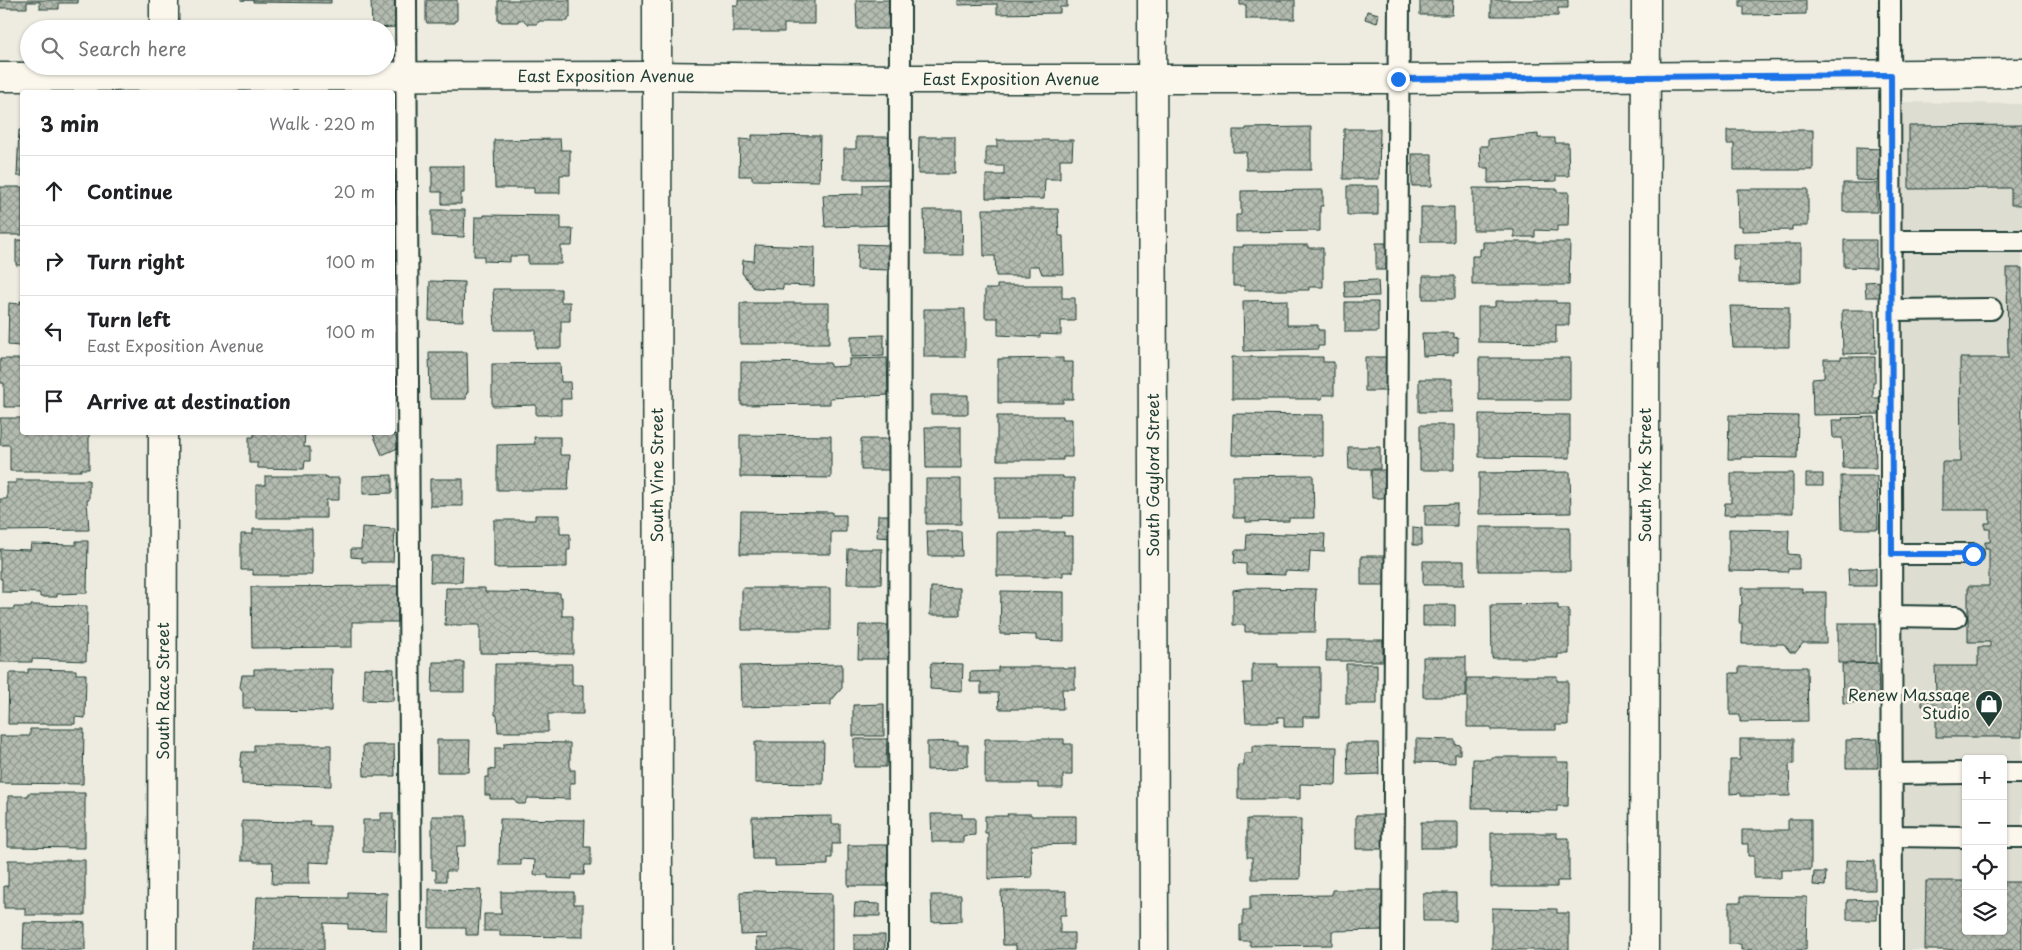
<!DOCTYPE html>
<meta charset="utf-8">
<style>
body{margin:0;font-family:"Playpen Sans",sans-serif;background:#f2f2f2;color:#202124}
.controls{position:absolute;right:15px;bottom:15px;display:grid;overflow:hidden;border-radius:5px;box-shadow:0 1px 4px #0004}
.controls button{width:45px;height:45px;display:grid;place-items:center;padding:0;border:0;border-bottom:1px solid #e0e0e0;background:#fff;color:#202124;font:25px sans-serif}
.stop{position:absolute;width:15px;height:15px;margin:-11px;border:4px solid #1a73e8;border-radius:50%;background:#fff}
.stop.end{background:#1a73e8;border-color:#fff;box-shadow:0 1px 5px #0008}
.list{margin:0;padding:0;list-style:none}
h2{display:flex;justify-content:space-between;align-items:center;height:65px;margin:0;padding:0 20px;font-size:21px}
h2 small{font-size:16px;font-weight:400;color:#757577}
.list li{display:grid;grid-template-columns:32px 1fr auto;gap:15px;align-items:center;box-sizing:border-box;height:70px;padding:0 20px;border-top:1px solid #e0e0e0}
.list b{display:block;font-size:19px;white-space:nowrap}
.list p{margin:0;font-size:16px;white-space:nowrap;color:#757577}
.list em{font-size:16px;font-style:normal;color:#757577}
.icon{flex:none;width:28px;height:28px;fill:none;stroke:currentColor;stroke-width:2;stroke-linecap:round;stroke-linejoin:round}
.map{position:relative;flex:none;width:2022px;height:950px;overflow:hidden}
.search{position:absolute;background:#fff;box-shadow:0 1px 4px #0004;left:20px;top:20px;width:375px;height:55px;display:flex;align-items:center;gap:12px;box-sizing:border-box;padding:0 18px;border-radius:28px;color:#757577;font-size:19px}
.panel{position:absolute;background:#fff;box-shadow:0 1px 4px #0004;left:20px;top:90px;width:375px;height:345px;border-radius:5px}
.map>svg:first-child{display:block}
</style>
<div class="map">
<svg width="2022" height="950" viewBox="0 0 2022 950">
<defs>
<pattern id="building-cross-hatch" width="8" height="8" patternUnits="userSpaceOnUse" patternTransform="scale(1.25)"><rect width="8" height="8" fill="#b4bbb0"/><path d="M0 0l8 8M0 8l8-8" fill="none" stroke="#929990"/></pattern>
</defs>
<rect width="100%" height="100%" fill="#eeece1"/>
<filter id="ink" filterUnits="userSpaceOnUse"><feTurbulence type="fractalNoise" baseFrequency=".02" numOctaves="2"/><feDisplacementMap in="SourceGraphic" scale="10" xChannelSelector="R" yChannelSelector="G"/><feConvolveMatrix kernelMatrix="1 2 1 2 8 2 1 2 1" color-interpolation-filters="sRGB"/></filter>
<g filter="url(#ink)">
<path fill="#ddddd2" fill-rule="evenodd" d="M1901 102 2022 104V950H1902ZM1966 759H2003V931H1966Z"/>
<path fill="url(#building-cross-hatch)" stroke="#1f3d34" d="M0 0H78V3H59V9H40V2H27V8H0Z
M241 0H331V3L253 2V0Z
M371 0H398V27L372 28Z
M426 0H457V21H455V23H427L426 21Z
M498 0H570V18H568V21H540L536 24H528L523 20H518V22H501V21H498Z
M738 0H815V24H784V32H733V5H738Z
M856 0H894L895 29H857Z
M958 0H1067V7H1060V13L997 14V4L958 5Z
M1240 0H1295V19H1246V5H1240Z
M1420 0H1453L1452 15H1420Z
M1491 0H1568V8H1558V16H1491Z
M1740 0H1806V14L1744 15V7H1740Z
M1367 11 1379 14 1377 23 1365 19Z
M2022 125V205H2011V188L1909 189V126Z
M1311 127V170H1246V152H1233V130H1246V128Z
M1344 129H1380L1379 179H1343Z
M19 130H22V176H17Z
M1727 130H1813V170H1734V144H1727Z
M1538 134V138H1555V143H1568L1569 176H1556V181L1488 183V168H1481L1480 146H1488V139Z
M752 135 820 136 819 181 752 180V176H739L740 139 752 140Z
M856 137H896V179H844V149H856Z
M919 137H955V174H918Z
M560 139 561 150H570V175H560V193H534V188H495L494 140Z
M997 140H1073L1072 159H1060V179H1045L1044 199 986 198V175H1004V166H986V147H997Z
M1856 148 1883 149 1882 181 1856 180Z
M1412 154H1432V186H1412Z
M432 166H464V193H461V204H442V192H432Z
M402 176 403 188H395V204H392V177Z
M1843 183H1877V212H1843Z
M893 184 896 225 825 227 823 195 863 194V185Z
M1347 186H1378V215H1347Z
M0 187H22V235H0Z
M1473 188 1557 189V192H1569L1568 226H1557V231L1535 230V237H1514V230H1473Z
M1737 189H1808V226H1792V230L1742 231V226H1738Z
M1323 190V206H1320V231L1236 232V215H1241V191Z
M1421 207H1454V242H1421Z
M983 209H1058L1059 236H1063L1064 274H1042L1039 266H1029V276H996L995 256H984Z
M432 210H465L464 237 432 236Z
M924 210H962L963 255H925Z
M484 215 561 216V229H573L572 246H561V264H528V256H510V262L484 261V256H474L475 217H484Z
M16 240H22V265H16Z
M1844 240H1876V268L1844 267Z
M1483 242H1570L1569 285H1472V256H1480V249H1483Z
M1376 243H1388L1389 270H1376Z
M392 244H396V280H392Z
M858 244 890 245V270L857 269Z
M1733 244H1801V282L1739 283V259H1733Z
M755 245 815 247 814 286 783 285V289L754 288 742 273 743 260 754 261Z
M1243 245H1308V248H1323V287H1309V290H1244V286H1233V247H1243Z
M2007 268H2022V737H1936V706H1922V693H1936L1935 666H1978V647H1990V642H1968V586H1989V548H1985V542H1990V529H1985V523H1990V510H1942V462H1961L1960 358H2008Z
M1423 276H1455V299H1423Z
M1378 280 1379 296 1345 297 1344 281Z
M430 281 464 282 463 321 429 320Z
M1882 281V297H1866L1865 282Z
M997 285H1062V298H1075V321H1061V335L1040 334V337L998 335V318H985V289H997Z
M493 289H561V302H570V321H561V348H536V330H495Z
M1287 300V325H1318V330H1324V346H1318V349L1244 351 1243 301Z
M20 301H22V348H19V346L8 345 9 303 20 304Z
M1495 301H1556V303H1569V325H1556V343L1478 342V307H1495Z
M1345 302H1378V332H1345Z
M740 303H829V344H740Z
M1730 306 1789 307V347H1733Z
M924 309H965V357H924Z
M1842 310H1875L1876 353 1843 354Z
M1422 333H1454V338L1458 337V352H1454V355L1423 356Z
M884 335V356L851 357V336Z
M429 352H467L468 392H467L466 399H430Z
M1232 357H1323V362H1334V395H1323L1322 399H1232Z
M1365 357H1388V391H1365Z
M1841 357H1875V383H1873V398H1880V414L1813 415 1812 379 1824 378V359H1841Z
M887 358 888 395 830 398V404L741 405V362L830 363V367L849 366V359Z
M1063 358V362H1073V399H1063V403H998V359Z
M1479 358H1570V400H1479Z
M0 359H22V407H4V383H0Z
M560 363 561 382H570L571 399H561V415H536V405L492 406V364Z
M1419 379H1452V412H1419Z
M931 395H968V414H931Z
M1233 414 1323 415V456L1232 455Z
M1479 414 1570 415V458L1479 457Z
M1729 415 1798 416 1797 458 1741 457V459H1728Z
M997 416H1063V419H1072V457H1063V460H997Z
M1875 417 1876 468H1843L1842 438H1833L1832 420H1843L1842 418Z
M0 418H22V432H89V469H81V471H10V445H0Z
M1420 425H1454V470H1420Z
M925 427H961V468H926Z
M392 429 400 447 382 455 372 432H392Z
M254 432H305L304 447H310V461H305L304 469 258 468V463H249V437H254Z
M740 435 831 436V478L740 477Z
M534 437H560V455H570L568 490H497V445L535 444Z
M861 439H895V470H861Z
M1348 447H1380V469H1349Z
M1371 470H1386L1387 498H1372Z
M1570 472 1571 513 1479 514V473Z
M1731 473H1793V513H1736V515H1724L1725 503H1731Z
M1806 474H1823V486H1806Z
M392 475V493L363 494V476Z
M1313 475 1314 518H1289V521L1246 522V518H1233V476Z
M265 476H326V478H339V500H326V518H256V485H265Z
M996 476H1063V478H1074V516H1063V518H996Z
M1841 476H1877L1878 529H1842Z
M430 479H463V506H430Z
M926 479H961V524H926Z
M16 480H89V500H87L89 530 0 531V499H7V483H16Z
M1457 504V526H1425V505Z
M741 511 832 512V515H846V532H831V554H740Z
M535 515H560V534H570V550H567V567L494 568V520H535Z
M878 515H893L892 538 877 537Z
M362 527 395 529 393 562H362V558L351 557V549H361Z
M1413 527 1422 528V545H1413Z
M1479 527H1570V571H1479Z
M253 529H312V575H253V570H241V534H253Z
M1729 529 1789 530 1788 554 1799 555V569H1788V572L1729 571Z
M927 531H961L962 556H928Z
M997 532H1064V536H1073V572H1063V576H997Z
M1285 533 1325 534 1324 552 1310 551 1309 572 1285 571V575L1246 574V564L1234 563 1235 550H1246L1247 534 1285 535Z
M76 541H88L87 593 57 594V597H40V593L2 592V579H0V549L30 550 31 544 76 545Z
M848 549H882L881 584H847Z
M431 556H463L462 582H430Z
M1361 556H1388V585H1361Z
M1423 561H1464V585H1423Z
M1876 568V586H1849L1848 569Z
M398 586V622H352V647L252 648 251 587Z
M931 587 960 588V615H930Z
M446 588H485V592L560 593V597H562V616H573V654L480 653V625H445Z
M742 588H830V630H742Z
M1246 588 1316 589 1315 632H1245V625H1233V590Z
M1741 588H1802V592H1826V643H1803L1796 652H1790L1784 644H1742V623H1739L1740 605H1742Z
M1001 591 1064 592V641L1036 640V635L1000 634Z
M1558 604V609H1569V654H1558V658H1492L1491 605Z
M31 605 87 606 86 661 32 659V662H0V609H14V607H31Z
M1423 605H1455V626H1423Z
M1838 623H1876V663H1838Z
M859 625H889V659H858Z
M1326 640H1383V661H1326Z
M1423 657H1466V697H1423Z
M433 662H464V692H432Z
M931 663 963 664 962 691 930 689Z
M1878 663 1879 702 1843 703 1842 664Z
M495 664H572V685H583V714H548V732H498L497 715H495Z
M842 664V688L831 701V705L741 707 740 666Z
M1252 664H1278V667H1320V717H1303V727H1284V717H1278V722H1246L1243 683H1252Z
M1346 664H1377V704H1346Z
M998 667H1063V668H1075V689H1062L1063 709H999L998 693H981V682H970V672L998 671Z
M1739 667H1807L1808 721 1740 722V715H1730V673H1739Z
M364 668 394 669 393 701 363 700Z
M28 669 76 670V674H86L85 718 75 717V724H8L9 673H28Z
M254 669H332L331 711 255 710V708H243V692L240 687 242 675H254Z
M1491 676H1557V681H1568V725H1556V730H1491V727H1467V678H1491Z
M884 704V736H853V705Z
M30 729H84L83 784 0 783V736H30Z
M854 739H887L886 767H854Z
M985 739H1064V744H1072V775H1063V788H1038V783H985Z
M1416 739 1455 740V744L1460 745V754H1455V763L1416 762Z
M1740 739H1794V764H1789L1790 796H1741V793L1730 794V760H1740Z
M1878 739V768H1846V740Z
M437 740H470L469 772H437Z
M958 741V745H968V766L958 767V769L927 770V742Z
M515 742 570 743V770H575V783H570V799L528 798 525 804H518L514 799H490V795H485V777H489V769L495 770V748H504V743Z
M755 742H824L823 784 755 783Z
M1347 743H1378L1379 774 1348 775Z
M254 745H331V786L242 784V767H240L242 752H254Z
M363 745H394L395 776H364Z
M1252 746 1337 747 1336 785 1300 784V799H1238V765H1244V753H1252Z
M1491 757H1557V762H1569L1568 806H1557V811L1491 810V808H1472L1473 759H1491Z
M28 793H85V848L8 847V796H28Z
M381 813H393V821H395L394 853 363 852V820H381Z
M931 814H962V818H975V835L963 836V842H932Z
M1007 814H1031V816H1076V844L1031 845 1032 877 988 879V833H985V816H1008Z
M1356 815H1383V849H1356Z
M432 816H466V846H457L456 871H446V881H436V870H432Z
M832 816V824H840V844H832V858H828V865L775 866V859H753L752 817Z
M500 819 585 820 584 847H591V865H585L584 875H572V879L548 878V875H534L535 860 521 859V865H499Z
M1247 819H1301L1300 879H1252V857H1247Z
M1788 819H1811V870H1781V878H1754V856H1748V844H1742V830H1788Z
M242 821 311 822 310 826H330V863L309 862V884H272L273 862H254V860H242Z
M1421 822H1458V848H1421Z
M1491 833H1557V838H1569V881H1557V887H1491Z
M848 845H893V886H848Z
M8 860H85V915H25V908H4V886H8Z
M1846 860 1875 861V890H1846Z
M1814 872H1826L1825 886 1813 885Z
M1926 881H1966V931H2003V882H2022V950H1925Z
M429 889 481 890 478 935H466V928H429Z
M1332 890H1386V930L1332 931V945L1250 946V941H1240V925H1243V910H1250V896L1332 895Z
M754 891 832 893V950H757L756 938H767V934L741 935 740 892Z
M1001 891H1066V915H1060V933H1074V950H1016V945H1003Z
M348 892 387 893 386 930 348 929V924L324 923V950H254L257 897 348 898Z
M501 892H574V904H583V937L500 936V931H484V914H501Z
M1423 893H1456V921H1423Z
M931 895H961V921L932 922Z
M1741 896 1807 897 1806 950H1741V944H1729V902H1741Z
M1877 899V920H1847V900Z
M855 903 880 904V916H854Z
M1492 908 1557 909V913H1569V950H1492Z
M76 922 85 923V950H23L24 923Z
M854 935H885V950H854Z"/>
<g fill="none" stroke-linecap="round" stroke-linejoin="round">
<defs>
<path id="lane" d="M406 0 411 950
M1890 0 1892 950
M1891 241H2022
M1891 310 1991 309
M1891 554H1973
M1891 616 1956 617
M2003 773H2022
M1892 774 1966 773
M1892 836 1966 837
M2003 837H2022
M899 950 900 0
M1393 950 1399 0"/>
<path id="street" d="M657 0 658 950
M1152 0 1154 950
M164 29V0
M162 950 163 432
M1644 950 1646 0"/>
<path id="secondary" d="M0 77 656 76 899 79H1398L2022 73"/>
</defs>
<use href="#lane" stroke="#1f3d34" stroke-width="24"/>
<use href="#street" stroke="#1f3d34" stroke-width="31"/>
<use href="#secondary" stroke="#1f3d34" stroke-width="31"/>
<use href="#lane" stroke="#fbf7ec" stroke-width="20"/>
<use href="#street" stroke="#fbf7ec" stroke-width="28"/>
<use href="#secondary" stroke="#fbf7ec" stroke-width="28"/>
</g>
</g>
<g fill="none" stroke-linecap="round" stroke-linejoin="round" filter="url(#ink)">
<path stroke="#1a73e8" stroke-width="6" d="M1398 79 1891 75 1892 554H1973"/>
</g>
<defs>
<symbol id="shop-pin" viewBox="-11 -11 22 30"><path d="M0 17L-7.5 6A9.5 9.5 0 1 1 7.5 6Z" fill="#1f3d34" stroke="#fbf7ec"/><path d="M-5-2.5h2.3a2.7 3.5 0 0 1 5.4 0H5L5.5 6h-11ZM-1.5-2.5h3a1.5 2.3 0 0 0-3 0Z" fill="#fff"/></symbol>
</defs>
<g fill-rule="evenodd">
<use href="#shop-pin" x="1973" y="688" width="32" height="43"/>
</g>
<g text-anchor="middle" stroke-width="4.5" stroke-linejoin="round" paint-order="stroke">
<g font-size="16" fill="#1f3d34" stroke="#fbf7ec">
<text x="606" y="82">East Exposition Avenue</text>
<text x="1011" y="85">East Exposition Avenue</text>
<text transform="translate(657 475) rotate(-90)" y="6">South Vine Street</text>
<text transform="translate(1153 475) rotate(-90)" y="6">South Gaylord Street</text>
<text transform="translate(1645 475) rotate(-90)" y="6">South York Street</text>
<text transform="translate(163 691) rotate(-90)" y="6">South Race Street</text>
</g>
<g font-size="16" fill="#1f3d34" stroke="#fbf7ec" text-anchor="end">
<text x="1970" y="701">Renew Massage<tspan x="1970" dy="18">Studio</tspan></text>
</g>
</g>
</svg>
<div class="controls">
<button>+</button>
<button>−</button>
<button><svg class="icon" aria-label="locate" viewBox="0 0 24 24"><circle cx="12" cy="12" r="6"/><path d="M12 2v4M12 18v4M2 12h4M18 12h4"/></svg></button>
<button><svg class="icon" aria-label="layers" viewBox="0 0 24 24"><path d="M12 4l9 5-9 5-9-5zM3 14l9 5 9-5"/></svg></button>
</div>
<div class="stop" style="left:1973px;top:554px"></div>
<div class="stop end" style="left:1398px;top:79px"></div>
<div class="search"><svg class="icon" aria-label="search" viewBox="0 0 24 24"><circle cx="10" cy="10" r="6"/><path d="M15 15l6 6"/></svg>Search here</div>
<section class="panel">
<h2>3 min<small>Walk · 220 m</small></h2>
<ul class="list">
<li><svg class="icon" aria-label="ahead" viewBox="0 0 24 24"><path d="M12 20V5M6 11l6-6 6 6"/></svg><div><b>Continue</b></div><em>20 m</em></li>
<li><svg class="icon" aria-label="right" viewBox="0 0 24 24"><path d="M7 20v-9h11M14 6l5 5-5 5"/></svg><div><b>Turn right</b></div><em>100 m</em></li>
<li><svg class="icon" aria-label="left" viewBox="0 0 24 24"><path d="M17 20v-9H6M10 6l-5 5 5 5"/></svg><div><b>Turn left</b><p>East Exposition Avenue</p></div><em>100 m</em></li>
<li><svg class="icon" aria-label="arrive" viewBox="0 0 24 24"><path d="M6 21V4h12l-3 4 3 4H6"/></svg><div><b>Arrive at destination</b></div></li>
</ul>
</section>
</div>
